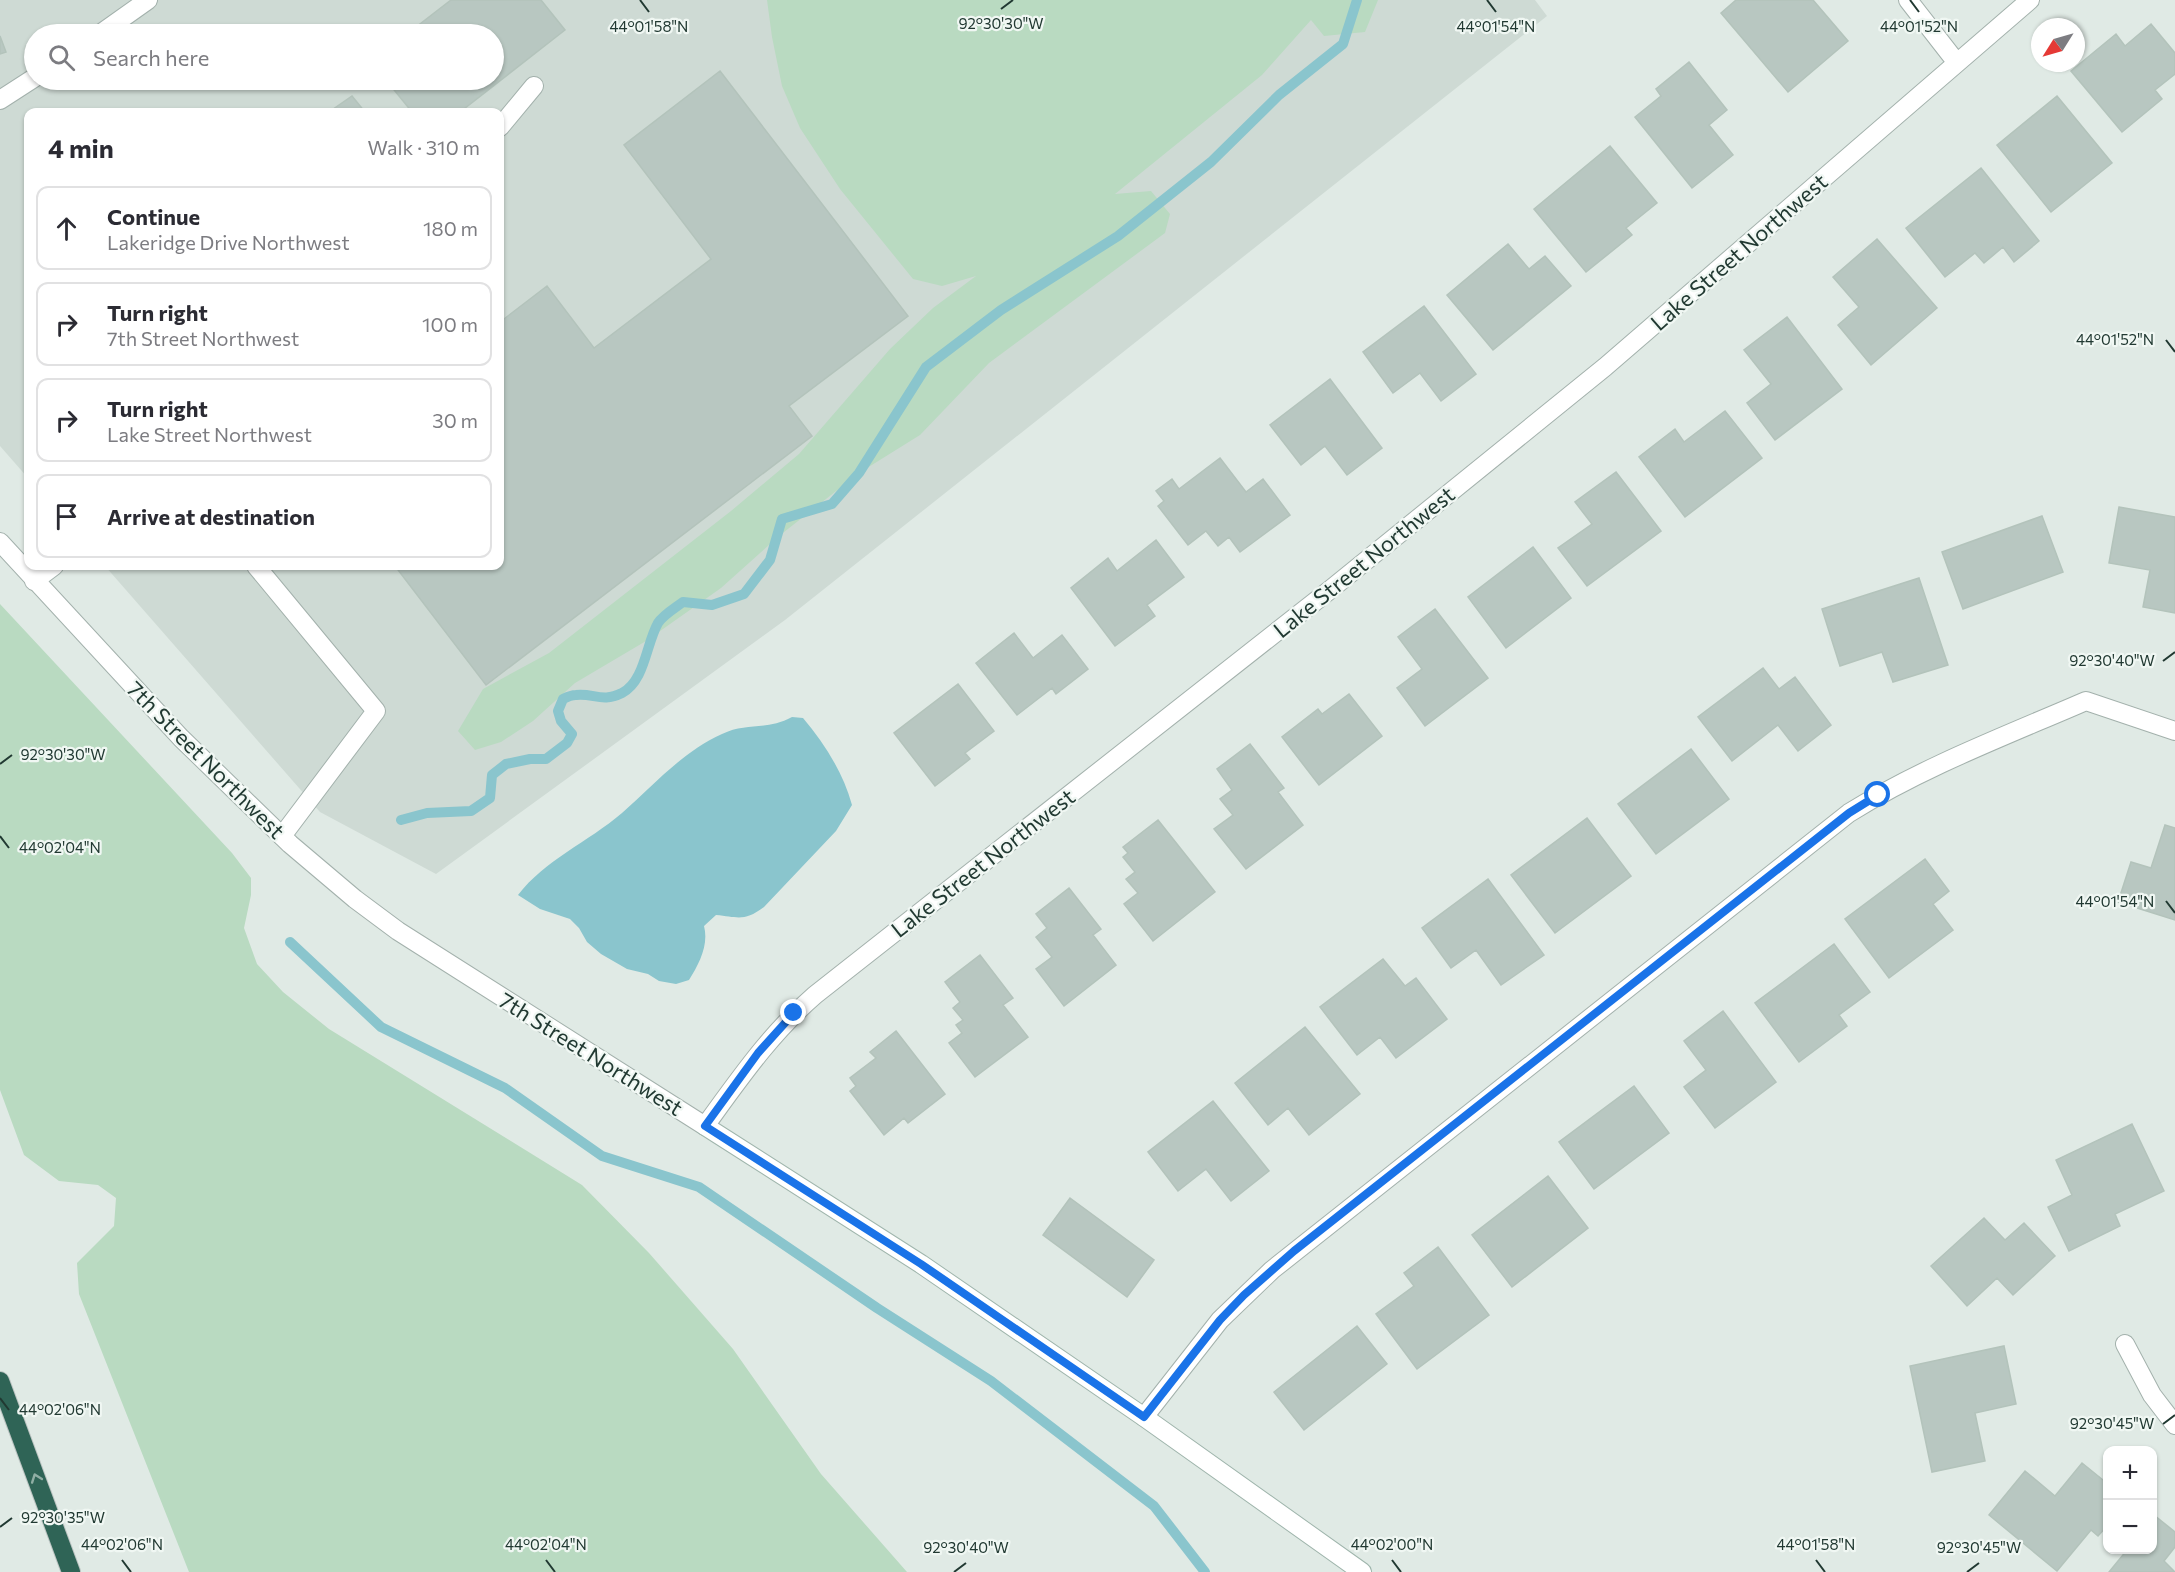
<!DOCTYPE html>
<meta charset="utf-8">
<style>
body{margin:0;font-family:Commissioner,sans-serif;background:#f2f2f3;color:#2b2b33}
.controls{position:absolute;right:18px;bottom:18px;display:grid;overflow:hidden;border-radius:12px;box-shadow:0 2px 4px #0004}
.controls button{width:54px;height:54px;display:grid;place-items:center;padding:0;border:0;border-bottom:2px solid #e1e1e2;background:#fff;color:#2b2b33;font:30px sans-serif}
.compass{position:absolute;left:2031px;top:18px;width:54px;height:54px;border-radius:50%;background:#fff;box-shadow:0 2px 4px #0004;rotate:233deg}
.stop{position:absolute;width:18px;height:18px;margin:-14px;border:4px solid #1a73e8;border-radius:50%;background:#fff}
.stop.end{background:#1a73e8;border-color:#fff;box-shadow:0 2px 6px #0008}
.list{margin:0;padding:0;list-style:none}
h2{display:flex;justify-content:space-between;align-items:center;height:78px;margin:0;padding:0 24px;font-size:26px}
h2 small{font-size:20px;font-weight:400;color:#7c7c81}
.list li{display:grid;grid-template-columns:39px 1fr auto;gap:18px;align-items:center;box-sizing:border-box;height:84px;margin:0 12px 12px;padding:0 12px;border:2px solid #e1e1e2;border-radius:12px}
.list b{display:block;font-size:22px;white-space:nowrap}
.list p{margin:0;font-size:20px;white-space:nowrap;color:#7c7c81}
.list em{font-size:20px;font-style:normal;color:#7c7c81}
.icon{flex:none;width:33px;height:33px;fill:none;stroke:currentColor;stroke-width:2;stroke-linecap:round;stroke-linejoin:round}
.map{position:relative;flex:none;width:2175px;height:1572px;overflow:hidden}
.search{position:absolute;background:#fff;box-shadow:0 2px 4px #0004;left:24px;top:24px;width:480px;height:66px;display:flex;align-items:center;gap:15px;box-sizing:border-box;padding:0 21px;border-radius:33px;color:#7c7c81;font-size:22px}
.panel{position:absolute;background:#fff;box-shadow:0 2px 4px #0004;left:24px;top:108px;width:480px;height:462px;border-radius:12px}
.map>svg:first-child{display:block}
</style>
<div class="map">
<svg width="2175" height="1572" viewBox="0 0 2175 1572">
<rect width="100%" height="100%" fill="#e0eae5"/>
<path fill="#cedad4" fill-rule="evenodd" d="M0 0H1535L1547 16 785 620 436 874 320 812 105 566H500V112H28V478L0 446ZM34 34H494V80H34Z"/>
<path fill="#b9dac1" d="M767 0H1378L1365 32 1324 36 1311 20 1262 75 1115 194 1151 191 1170 214 1165 233 989 363 920 435 859 473 779 536 721 588 646 641 575 683 533 721 501 742 475 750 458 731 483 689 549 653 731 511 799 454 890 349 933 308 976 276 942 286 913 279 840 189 800 128 782 86 772 37Z
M0 604 232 853 251 878V895L244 928 257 964 283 992 329 1029 582 1185 649 1253 733 1349 821 1474 907 1572H189L79 1294 77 1263 114 1226 116 1198 98 1185 59 1181 24 1155 0 1090Z"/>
<path fill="#8ac5cd" d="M792 717 803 718C824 743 843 772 852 805L836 831 764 907C744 922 738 917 716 915L704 926C709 945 699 964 689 980L676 984 659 981 648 974 627 969 601 954 587 942 579 928 570 919 540 909 518 895C545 860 588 842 622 813 654 785 682 752 722 734 746 722 766 731 792 717Z"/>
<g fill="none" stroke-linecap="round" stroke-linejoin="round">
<path stroke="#8ac5cd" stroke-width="10" d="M401 820 427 813 471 811 490 798 492 775 506 764 530 759H546L567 743 572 734 561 721 558 711 563 699C567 697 572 695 576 695 594 693 602 703 622 693 645 681 646 644 658 623 663 615 675 608 683 602L712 605 744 594 770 560 782 519 832 504 859 473 926 367 1001 310 1118 236 1211 162 1279 95 1343 44 1357 0
M290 942 381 1027 505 1088 602 1156 699 1187 877 1308 991 1381 1154 1506 1205 1572"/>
</g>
<path fill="#b8c7c1" stroke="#b3c3bb" stroke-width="1.5" d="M451 0H541L565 30 460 112H412L386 80H494V34H407Z
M1736 0H1813L1848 41 1788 92 1721 13Z
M2151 24 2175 53V74L2155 90 2162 99 2122 132 2071 71 2116 34 2125 46Z
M0 36 6 52 0 54Z
M1689 62 1727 110 1709 125 1733 155 1692 188 1635 117 1661 96 1656 89Z
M720 71 908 316 789 406 812 436 486 685 395 566H500V322L547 286 594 348 711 259 624 145Z
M352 96 365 112H329Z
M2057 96 2112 163 2051 212 1997 145Z
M1610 146 1657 203 1626 228 1632 235 1586 272 1534 209Z
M1981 168 2039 241 2014 262 2003 247 1984 263 1975 253 1945 277 1906 228Z
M1877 239 1937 308 1871 365 1838 325 1859 307 1833 277Z
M1508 244 1529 269 1545 256 1571 286 1493 350 1447 295Z
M1424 306 1476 374 1441 401 1420 373 1393 393 1363 352Z
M1787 317 1842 389 1775 440 1747 403 1771 384 1744 350Z
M1330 379 1382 448 1347 475 1325 446 1301 465 1270 425Z
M1725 411 1762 458 1685 517 1639 457 1675 429 1684 442Z
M1220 458 1246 492 1263 479 1290 515 1240 552 1229 537 1218 546 1206 531 1188 545 1158 506 1164 501 1156 491 1172 479 1179 489Z
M1616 472 1661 531 1587 586 1558 548 1592 524 1575 502Z
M2119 507 2175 517V613L2143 607 2150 570 2109 563Z
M2042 516 2063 572 1963 609 1942 552Z
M1156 540 1184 577 1147 605 1155 616 1115 646 1071 588 1108 558 1117 571Z
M1533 547 1571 598 1506 648 1468 597Z
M1919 578 1948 665 1893 682 1882 652 1840 666 1822 609Z
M1435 609 1488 678 1425 726 1397 688 1422 669 1398 637Z
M1014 633 1033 658 1062 635 1088 669 1056 694 1052 688 1017 715 976 663Z
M1763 668 1779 689 1795 677 1831 725 1798 751 1778 725 1732 761 1698 717Z
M958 684 994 731 965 753 970 759 935 786 894 733Z
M1349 694 1382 736 1319 785 1282 737 1318 709 1322 714Z
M1250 744 1284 788 1278 792 1303 825 1246 869 1214 829 1233 815 1220 799 1232 790 1217 769Z
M1691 749 1729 799 1656 854 1618 804Z
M1587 818 1631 876 1555 933 1511 875Z
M1158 820 1215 892 1153 941 1124 904 1138 893 1126 879 1135 872 1123 857 1128 853 1123 847Z
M2165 825 2175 828V920L2118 902 2131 862 2151 868Z
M1925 859 1949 891 1933 904 1953 930 1889 978 1845 919Z
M1488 879 1544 955 1501 985 1476 950 1451 968 1422 928Z
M1069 888 1101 929 1093 935 1116 965 1064 1006 1036 969 1052 957 1036 937 1047 928 1036 914Z
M1834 944 1870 992 1839 1015 1847 1026 1799 1062 1755 1003Z
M980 955 1013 998 1003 1005 1028 1037 975 1077 949 1043 962 1033 956 1025 963 1020 953 1008 960 1002 945 982Z
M1383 959 1405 986 1416 978 1447 1019 1396 1058 1380 1037 1357 1055 1320 1007Z
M1723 1011 1776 1082 1715 1128 1684 1087 1706 1070 1684 1041Z
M1305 1027 1360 1094 1309 1135 1288 1108 1268 1125 1235 1083Z
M896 1031 945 1094 908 1123 904 1118 884 1135 850 1091 856 1086 850 1078 876 1058 870 1052Z
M1634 1086 1669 1133 1594 1189 1559 1142Z
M1213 1101 1269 1171 1231 1201 1206 1169 1178 1191 1148 1152Z
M2132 1124 2164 1191 2115 1214 2120 1226 2069 1251 2048 1207 2072 1195 2056 1160Z
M1548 1176 1588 1228 1512 1287 1472 1235Z
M1070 1198 1154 1260 1127 1297 1043 1235Z
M1984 1218 2005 1240 2024 1223 2055 1256 2013 1295 1997 1278 1967 1306 1931 1266Z
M1438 1247 1489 1315 1417 1369 1376 1314 1414 1286 1404 1273Z
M1357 1326 1387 1364 1304 1430 1274 1392Z
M2004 1346 2016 1404 1975 1413 1985 1461 1932 1472 1910 1366Z
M2082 1463 2108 1484V1525L2098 1536 2091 1530 2057 1571 1989 1515 2025 1471 2055 1496Z
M2154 1515 2175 1532V1547L2164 1561 2175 1572H2109L2127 1550H2152V1518Z"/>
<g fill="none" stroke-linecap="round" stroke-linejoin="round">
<defs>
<path id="lane" d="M100 34 148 0
M0 100 34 78
M500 127 534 86
M256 566 376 711 282 836
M34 581 54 566"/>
<path id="street" d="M1908 0 1957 63
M0 542 181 738 290 844 355 899 398 931 705 1126C740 1078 770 1034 815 995L1331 589 1605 367 2030 0
M2125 1344 2152 1395 2175 1425
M1144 1417 1220 1320 1272 1270 1849 813C1923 767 2005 736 2086 701L2175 731"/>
<path id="secondary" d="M705 1126 921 1264 1144 1417 1362 1572"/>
<path id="highway" d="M0 1381 71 1572"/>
</defs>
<use href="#lane" stroke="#a3b1ac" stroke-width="20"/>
<use href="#street" stroke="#a3b1ac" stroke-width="20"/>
<use href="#secondary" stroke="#9fb5ac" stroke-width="20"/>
<use href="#highway" stroke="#bcc4c2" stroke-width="20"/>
<use href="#lane" stroke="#fff" stroke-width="18"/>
<use href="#street" stroke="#fff" stroke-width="18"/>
<use href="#secondary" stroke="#fff" stroke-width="18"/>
<use href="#highway" stroke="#2f6456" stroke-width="18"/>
</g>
<defs><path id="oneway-chevron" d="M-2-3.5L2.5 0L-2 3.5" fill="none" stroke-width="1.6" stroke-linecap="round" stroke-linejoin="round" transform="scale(1.5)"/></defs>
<use stroke="#90aea4" href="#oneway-chevron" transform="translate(36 1478) rotate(-110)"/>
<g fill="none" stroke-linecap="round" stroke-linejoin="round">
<path stroke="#1a73e8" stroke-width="8" d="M794 1013 758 1053 705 1126 921 1264 1144 1417 1220 1320 1244 1295 1294 1251 1849 813 1878 795"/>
</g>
<path fill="none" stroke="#213932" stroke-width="2" d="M640 0 649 12M1487 0 1496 12M1910 0 1919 12M1001 9 1013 0M2166 340 2175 352M2163 661 2175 652M0 764 12 755M0 836 9 848M2166 901 2175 913M0 1398 9 1410M2163 1424 2175 1415M0 1527 12 1518M122 1560 131 1572M546 1560 555 1572M1392 1560 1401 1572M1816 1560 1825 1572M954 1572 966 1563M1967 1572 1979 1563"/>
<g text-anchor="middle" stroke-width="4.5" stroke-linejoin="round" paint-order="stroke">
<g font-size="22" fill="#213932" stroke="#f0f7f3">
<text transform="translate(1739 252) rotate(-41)" y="8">Lake Street Northwest</text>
<text transform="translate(1364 562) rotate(-39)" y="8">Lake Street Northwest</text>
<text transform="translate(206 760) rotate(45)" y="8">7th Street Northwest</text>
<text transform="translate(983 863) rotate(-38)" y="8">Lake Street Northwest</text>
<text transform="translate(591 1054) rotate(32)" y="8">7th Street Northwest</text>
</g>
</g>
<g font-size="15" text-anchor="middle" fill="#213932" stroke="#f0f7f3" stroke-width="4.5" stroke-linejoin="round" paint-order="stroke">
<text x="1001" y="29">92°30'30"W</text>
<text x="649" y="32">44°01'58"N</text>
<text x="1496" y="32">44°01'54"N</text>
<text x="1919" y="32">44°01'52"N</text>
<text x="2115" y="345">44°01'52"N</text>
<text x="2112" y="666">92°30'40"W</text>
<text x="63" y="760">92°30'30"W</text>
<text x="60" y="853">44°02'04"N</text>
<text x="2115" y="907">44°01'54"N</text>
<text x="60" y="1415">44°02'06"N</text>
<text x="2112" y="1429">92°30'45"W</text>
<text x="63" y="1523">92°30'35"W</text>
<text x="122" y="1550">44°02'06"N</text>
<text x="546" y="1550">44°02'04"N</text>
<text x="1392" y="1550">44°02'00"N</text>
<text x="1816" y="1550">44°01'58"N</text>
<text x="966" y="1553">92°30'40"W</text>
<text x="1979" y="1553">92°30'45"W</text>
</g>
</svg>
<div class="controls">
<button>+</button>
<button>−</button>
</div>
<svg class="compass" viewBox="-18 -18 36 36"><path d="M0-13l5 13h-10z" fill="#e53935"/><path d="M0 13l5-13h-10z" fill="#7c7c81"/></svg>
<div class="stop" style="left:1878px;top:795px"></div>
<div class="stop end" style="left:794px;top:1013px"></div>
<div class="search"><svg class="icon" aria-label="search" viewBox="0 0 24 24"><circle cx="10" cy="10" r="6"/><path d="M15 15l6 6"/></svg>Search here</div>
<section class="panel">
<h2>4 min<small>Walk · 310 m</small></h2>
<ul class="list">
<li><svg class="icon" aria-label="ahead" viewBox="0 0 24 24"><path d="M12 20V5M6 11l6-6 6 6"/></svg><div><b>Continue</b><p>Lakeridge Drive Northwest</p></div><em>180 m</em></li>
<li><svg class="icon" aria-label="right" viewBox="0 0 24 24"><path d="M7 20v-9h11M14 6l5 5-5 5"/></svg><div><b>Turn right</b><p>7th Street Northwest</p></div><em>100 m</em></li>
<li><svg class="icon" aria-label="right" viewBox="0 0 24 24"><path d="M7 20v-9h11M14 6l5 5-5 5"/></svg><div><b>Turn right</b><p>Lake Street Northwest</p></div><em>30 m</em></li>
<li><svg class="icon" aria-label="arrive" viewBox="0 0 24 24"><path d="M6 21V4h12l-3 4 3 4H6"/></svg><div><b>Arrive at destination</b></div></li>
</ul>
</section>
</div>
